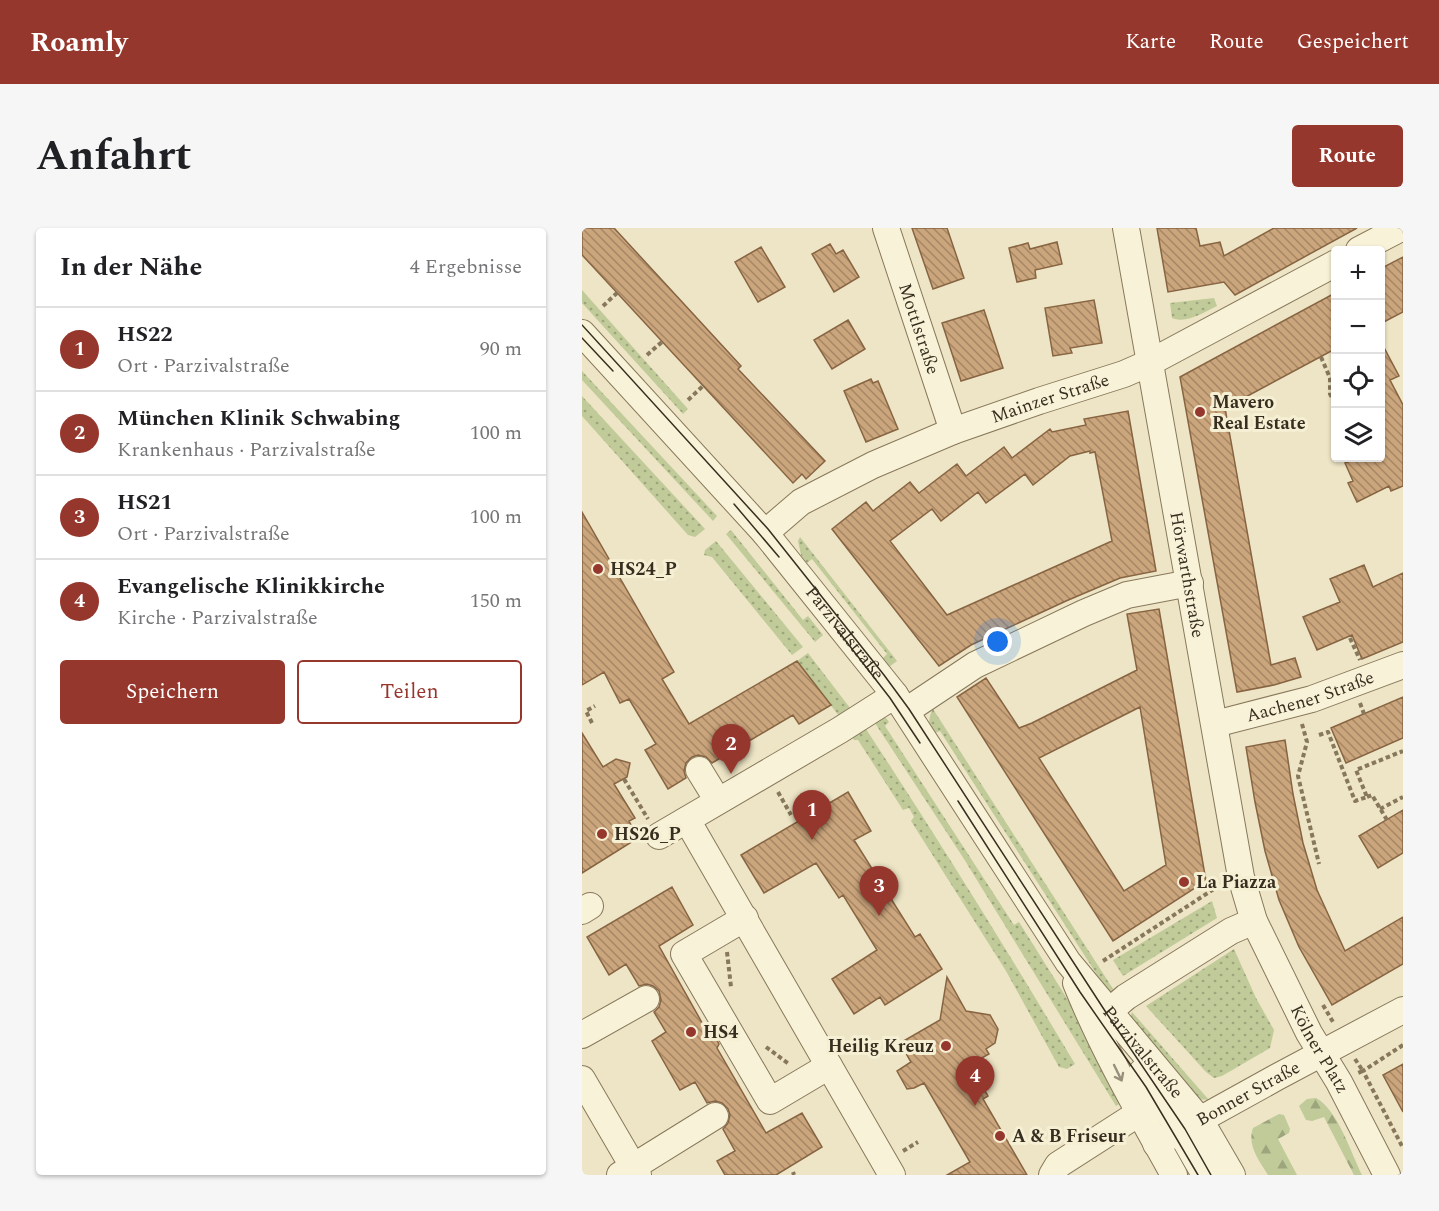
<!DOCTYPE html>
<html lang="de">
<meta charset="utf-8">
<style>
body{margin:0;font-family:Spectral,serif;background:#f6f6f6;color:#202124}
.controls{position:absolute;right:18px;top:18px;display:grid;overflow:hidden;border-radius:6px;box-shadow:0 2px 4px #0004}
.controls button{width:54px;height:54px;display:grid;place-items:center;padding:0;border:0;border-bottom:2px solid #e0e0e0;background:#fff;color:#202124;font:30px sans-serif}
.you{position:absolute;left:416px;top:414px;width:21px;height:21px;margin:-15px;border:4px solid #fff;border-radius:50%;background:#1a73e8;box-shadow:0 0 0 9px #1a73e833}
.badge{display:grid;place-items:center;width:39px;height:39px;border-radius:50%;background:#96372d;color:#fff;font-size:20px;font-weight:700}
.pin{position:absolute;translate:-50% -50px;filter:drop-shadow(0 2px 3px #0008)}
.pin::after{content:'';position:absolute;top:32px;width:21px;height:18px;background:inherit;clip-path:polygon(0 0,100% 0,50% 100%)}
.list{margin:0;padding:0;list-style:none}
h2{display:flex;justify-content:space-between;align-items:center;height:78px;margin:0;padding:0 24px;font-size:26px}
h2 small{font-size:20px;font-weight:400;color:#757577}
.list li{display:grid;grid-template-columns:39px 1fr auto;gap:18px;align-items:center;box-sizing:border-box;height:84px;padding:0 24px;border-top:2px solid #e0e0e0}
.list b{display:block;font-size:22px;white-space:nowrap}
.list p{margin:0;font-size:20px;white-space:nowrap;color:#757577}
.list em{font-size:20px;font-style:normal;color:#757577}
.actions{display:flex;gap:12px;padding:18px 24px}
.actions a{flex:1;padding:14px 0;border:2px solid #96372d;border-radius:6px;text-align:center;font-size:21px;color:#96372d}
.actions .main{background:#96372d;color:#fff}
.icon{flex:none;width:33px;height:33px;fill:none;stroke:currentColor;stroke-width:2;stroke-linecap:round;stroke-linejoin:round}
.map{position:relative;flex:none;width:821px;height:947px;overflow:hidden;border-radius:6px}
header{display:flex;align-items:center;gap:36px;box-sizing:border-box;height:84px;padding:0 30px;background:#96372d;color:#fff}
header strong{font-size:28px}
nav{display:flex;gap:33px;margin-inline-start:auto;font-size:21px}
.intro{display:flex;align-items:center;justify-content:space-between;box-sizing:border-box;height:144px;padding:0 36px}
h1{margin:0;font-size:42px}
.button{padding:15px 27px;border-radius:6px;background:#96372d;color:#fff;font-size:21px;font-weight:700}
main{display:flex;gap:36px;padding:0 36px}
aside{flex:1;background:#fff;border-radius:6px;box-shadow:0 2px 4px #0004}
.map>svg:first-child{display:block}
</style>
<header>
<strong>Roamly</strong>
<nav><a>Karte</a><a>Route</a><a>Gespeichert</a></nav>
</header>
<div class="intro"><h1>Anfahrt</h1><a class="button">Route</a></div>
<main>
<aside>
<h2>In der Nähe<small>4 Ergebnisse</small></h2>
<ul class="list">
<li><span class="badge">1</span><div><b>HS22</b><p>Ort · Parzivalstraße</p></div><em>90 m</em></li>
<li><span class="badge">2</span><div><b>München Klinik Schwabing</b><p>Krankenhaus · Parzivalstraße</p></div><em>100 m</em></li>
<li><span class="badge">3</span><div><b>HS21</b><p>Ort · Parzivalstraße</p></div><em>100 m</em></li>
<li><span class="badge">4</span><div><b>Evangelische Klinikkirche</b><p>Kirche · Parzivalstraße</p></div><em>150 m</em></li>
</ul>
<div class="actions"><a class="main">Speichern</a><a>Teilen</a></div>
</aside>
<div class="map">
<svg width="821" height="947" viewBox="0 0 821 947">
<defs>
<pattern id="grass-dots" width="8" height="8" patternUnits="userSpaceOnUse" patternTransform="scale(1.5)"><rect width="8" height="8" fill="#c0cb99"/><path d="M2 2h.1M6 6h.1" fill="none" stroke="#9da57c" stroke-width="1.8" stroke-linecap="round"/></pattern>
<pattern id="forest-firs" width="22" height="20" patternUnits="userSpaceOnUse" patternTransform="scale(1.5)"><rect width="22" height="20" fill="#c0cb99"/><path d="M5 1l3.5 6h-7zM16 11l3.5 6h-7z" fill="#9da57c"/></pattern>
<pattern id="building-back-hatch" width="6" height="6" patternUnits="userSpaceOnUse" patternTransform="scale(1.5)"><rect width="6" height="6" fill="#cba57c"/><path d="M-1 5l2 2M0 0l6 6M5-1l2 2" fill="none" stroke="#a68765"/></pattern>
</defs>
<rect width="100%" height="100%" fill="#ede5c5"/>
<path fill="url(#grass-dots)" d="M0 62 106 181 101 186 0 75Z
M632 70 635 78C622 84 605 96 590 90L588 75Z
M0 143 135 288 131 293 0 152Z
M0 168 123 301 113 309 106 307 0 188Z
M149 302 221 392 226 388 241 407 233 414 144 306Z
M218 309 315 433 307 439 301 430 305 426 230 331 225 335 219 327 216 313Z
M134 313 221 419 210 427 130 329 122 327 123 322Z
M226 425 268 480 257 488 215 433Z
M351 481 533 764 525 765 513 758 519 753 358 503 351 506C346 498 346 489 351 481Z
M296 490H304L307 494 303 498 432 697 437 694 496 788 539 875 534 878 382 631 291 492Z
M282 498C355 609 425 722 493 836L485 841 477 839 424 743 329 593 332 589 327 580 321 582 276 512H272L268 506Z
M630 673 635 690 541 748 531 732Z
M652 721 674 770 692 802 688 820 640 848 632 850 624 844 564 778Z
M550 784 627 872 615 871 548 790Z"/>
<path fill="url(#forest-firs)" d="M734 870C756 882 769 925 780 947H772L742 889 730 893 724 892 717 878 725 871Z
M697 886 702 887 708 901 707 905 696 911 715 947H686C677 932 665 918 671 900Z"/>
<path fill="url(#building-back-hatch)" stroke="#876442" stroke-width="1.5" fill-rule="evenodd" d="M0 0H32L159 138 156 141 243 233 224 251 220 246 211 255 0 27Z
M330 0H365L382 50 351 61Z
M575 0H614L618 18 638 14 642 28 692 0H775L653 67 642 54 586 64Z
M475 14 480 36 453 42 454 50 435 54 427 20 446 15 448 21Z
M248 16 254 26 261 22 277 49 252 64 230 26Z
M179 19 203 59 176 74 153 34Z
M821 29V84L798 96V41Z
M753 65V121L643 180 689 437 713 430 719 449 692 457 655 464 598 149Z
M512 72 520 115 488 120 490 125 471 128 463 80Z
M402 82 421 140 379 153 360 95Z
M266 92 283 121 250 141 232 112Z
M798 112 817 148 808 152 821 177V258L809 263 807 258 775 274 766 255 771 253 763 235 777 230H798Z
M289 151 291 155 296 153 316 201 284 214 262 163Z
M546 183 574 343 538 350 484 373 389 417 357 438 250 301 284 274 291 283 328 254 337 265 375 236 384 248 422 219 430 230 468 201 470 204 504 197 502 191ZM508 223V225L513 224 530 313 365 387 308 313 350 281 359 293 396 264 404 275 443 246 451 257 488 228Z
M0 284 92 444 80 451 107 496 215 433 249 477 217 496 211 487 130 535 124 529 116 527 110 529 104 535 102 543 104 550 86 561 63 522 74 516 47 471 38 475 22 444 0 457Z
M782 337 791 359 821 345V414L780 431 770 407 735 422 721 389 758 374 748 351Z
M577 381 624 653 531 713 375 469 404 450 437 500 450 495 555 442 545 386ZM558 479 584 637 542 663 457 530Z
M821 469V510L764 535 749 500Z
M0 505 21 539 34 531 48 535 45 549 32 556 53 590 47 593 56 610 0 645Z
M703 512 711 566 721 615 735 662 763 723 821 689V736L750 777 717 719 697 672 683 623 673 574 664 519Z
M266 564 289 603 272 612 333 709 338 706 360 741 303 777 298 769 272 786 250 751 295 722 261 667 257 670 234 635 182 665 159 627Z
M821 582V625L796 640 777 608Z
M90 659 111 697 77 718 123 800 129 802 137 816 135 820 184 905 220 885 240 919 194 947H143L135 933 153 923 141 901 146 895 148 887 146 881 140 875 133 873 125 875 113 854 98 862 70 813 84 804 72 784 77 779 79 772 77 763 71 758 65 756 57 758 44 736 27 747 5 709Z
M365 749 384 783 408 787 416 801 413 815 404 821 407 826 387 837 406 868 401 871 445 947H365L388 934 342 855 332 860 325 861 315 843 329 834 318 815 358 792Z
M821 836V884L801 847Z"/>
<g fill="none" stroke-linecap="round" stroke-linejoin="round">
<defs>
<g id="minor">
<path id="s1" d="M304 0 371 203"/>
<path id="s2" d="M544 0 659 649 672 693 727 805 757 854 805 947"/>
<path d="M777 22 819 0"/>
<path id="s3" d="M0 105 183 305 313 467 486 734 618 892 650 947"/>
<path id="s4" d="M183 305 219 274 291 237 371 203 457 173 542 146 567 135 754 35"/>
<path d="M324 483 393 437 502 385 545 367 608 355"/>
<path id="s5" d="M633 496 730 471 821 437"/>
<path d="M117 542 136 573"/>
<path d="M105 592 310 947"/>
<path d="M77 608 258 502 313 467"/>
<path d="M0 683 8 678"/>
<path d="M163 690 102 726 188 873 247 838"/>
<path d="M494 755C521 822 557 884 592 947"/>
<path d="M516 793 544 769 649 703 672 693"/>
<path d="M0 807 64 771"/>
<path d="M560 844 598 903 623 947"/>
<path d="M0 851 56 947"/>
<path id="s6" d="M574 916 695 849 821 782"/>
<path d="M38 947 133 888"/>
<path d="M470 947 476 937 557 885"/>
</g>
</defs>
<use href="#minor" stroke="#88785b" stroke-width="28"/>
<path stroke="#88785b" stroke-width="4" stroke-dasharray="4.5 3" stroke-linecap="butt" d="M21 78 35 65
M65 127 81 113
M739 129 748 150V166L754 176
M106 172 122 157
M768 410 778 432
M778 475 782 486
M10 495 4 483 13 478
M720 496 725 514 716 548 737 636
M737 507 746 504 773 573 785 569 774 542 821 523
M42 551 66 591
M196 564 209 587
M785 569 790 567 805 592
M798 581 821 569
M145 724 149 759
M521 733 635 659
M741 777 751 794
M821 817 781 843 821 920
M184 819 207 836
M773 831 781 843 776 845
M321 923 336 914
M211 944 212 947"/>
<use href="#minor" stroke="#f8f2d8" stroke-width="26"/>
<path stroke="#382e1f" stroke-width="1.5" d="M0 97 186 301 302 447 327 481 525 786 603 901 629 947
M0 110 31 143
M152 276 197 329
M253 399 308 470 338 515
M376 573 498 764 564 859 616 947"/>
</g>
<defs><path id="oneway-shaft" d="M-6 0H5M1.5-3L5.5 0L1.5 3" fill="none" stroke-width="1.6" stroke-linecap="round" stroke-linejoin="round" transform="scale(1.5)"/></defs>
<use stroke="#98907c" href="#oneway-shaft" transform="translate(536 845) rotate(64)"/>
<g fill="#96372d" stroke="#f5efd4" stroke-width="2">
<circle cx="618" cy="184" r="6"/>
<circle cx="16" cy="341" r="6"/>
<circle cx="20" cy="606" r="6"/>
<circle cx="602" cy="654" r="6"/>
<circle cx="109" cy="804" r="6"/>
<circle cx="364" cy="818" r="6"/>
<circle cx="418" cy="908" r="6"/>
</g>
<g text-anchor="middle" stroke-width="6" stroke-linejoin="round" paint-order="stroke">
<g font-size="18" fill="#382e1f" stroke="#f5efd4">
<text dy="6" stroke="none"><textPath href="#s1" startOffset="106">Mottlstraße</textPath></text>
<text dy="6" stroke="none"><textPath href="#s4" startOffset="318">Mainzer Straße</textPath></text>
<text dy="6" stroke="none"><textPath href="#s2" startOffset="352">Hörwarthstraße</textPath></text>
<text dy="6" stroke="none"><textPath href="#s3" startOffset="399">Parzivalstraße</textPath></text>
<text dy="6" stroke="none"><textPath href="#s5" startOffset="99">Aachener Straße</textPath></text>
<text dy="6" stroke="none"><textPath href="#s2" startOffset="849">Kölner Platz</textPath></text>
<text dy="6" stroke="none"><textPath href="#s3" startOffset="914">Parzivalstraße</textPath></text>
<text dy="6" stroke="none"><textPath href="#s6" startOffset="105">Bonner Straße</textPath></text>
</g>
<g font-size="18" font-weight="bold" fill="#382e1f" stroke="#f5efd4" text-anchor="start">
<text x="630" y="180">Mavero<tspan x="630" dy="21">Real Estate</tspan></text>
<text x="28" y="347">HS24_P</text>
<text x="32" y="612">HS26_P</text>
<text x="614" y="660">La Piazza</text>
<text x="121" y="810">HS4</text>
<text x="352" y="824" text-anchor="end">Heilig Kreuz</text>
<text x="430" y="914">A &amp; B Friseur</text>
</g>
</g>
</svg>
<div class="controls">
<button>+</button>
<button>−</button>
<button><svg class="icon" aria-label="locate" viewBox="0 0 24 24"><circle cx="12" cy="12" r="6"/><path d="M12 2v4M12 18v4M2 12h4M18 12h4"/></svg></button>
<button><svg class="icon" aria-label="layers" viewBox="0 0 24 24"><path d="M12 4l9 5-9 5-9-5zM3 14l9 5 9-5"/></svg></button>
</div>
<div class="you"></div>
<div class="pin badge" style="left:230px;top:612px">1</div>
<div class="pin badge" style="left:149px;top:546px">2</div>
<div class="pin badge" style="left:297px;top:688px">3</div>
<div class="pin badge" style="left:393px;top:878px">4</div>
</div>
</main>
